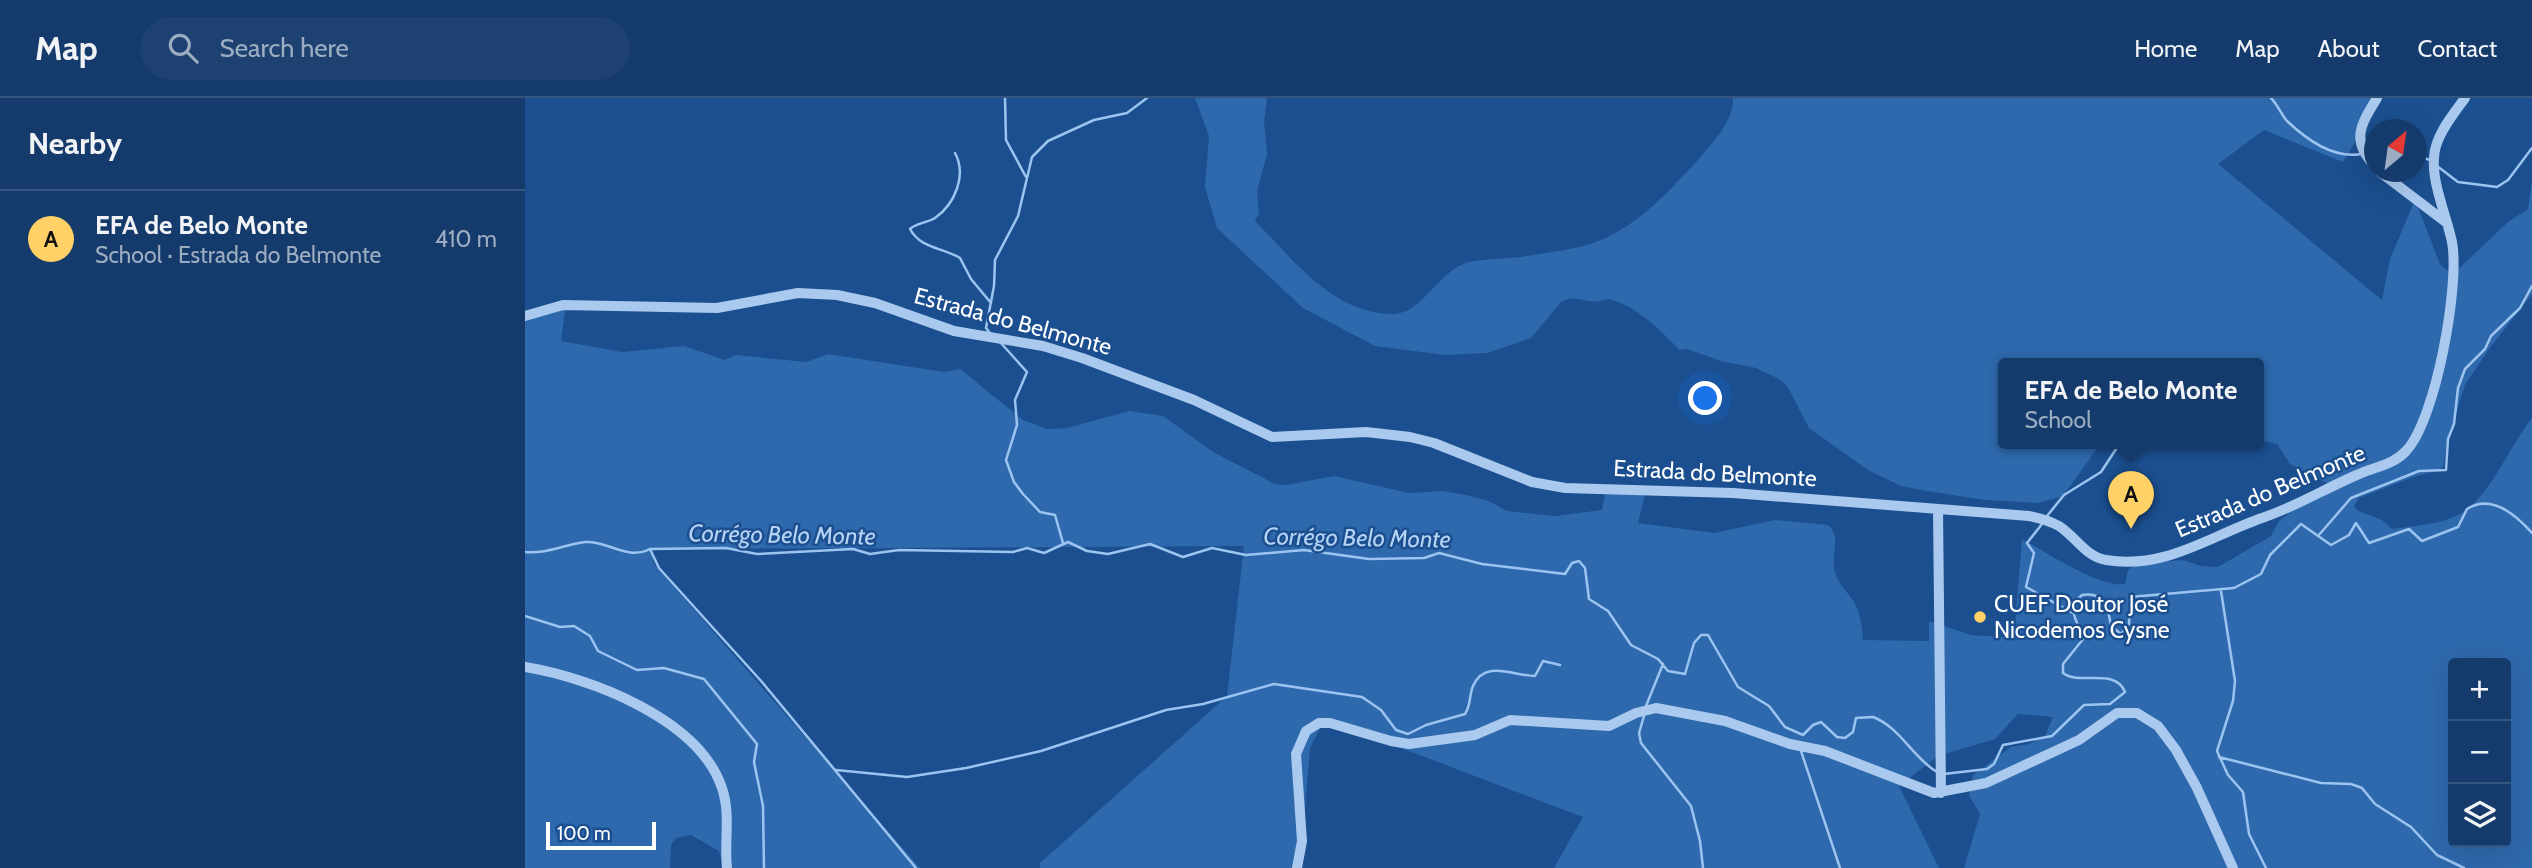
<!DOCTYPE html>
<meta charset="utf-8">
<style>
body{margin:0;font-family:Cabin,sans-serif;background:#1d4271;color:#f1f3f6}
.controls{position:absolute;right:21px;bottom:21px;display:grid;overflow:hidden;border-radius:7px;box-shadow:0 7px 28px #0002}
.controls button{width:63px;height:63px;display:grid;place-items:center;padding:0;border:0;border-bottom:2px solid #33557e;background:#143b6b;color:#f1f3f6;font:35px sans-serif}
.compass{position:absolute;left:1839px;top:21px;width:63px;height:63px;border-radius:50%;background:#143b6b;box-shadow:0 7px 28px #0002;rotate:29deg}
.scale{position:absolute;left:21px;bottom:18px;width:110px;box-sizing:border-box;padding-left:7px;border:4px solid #fff;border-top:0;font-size:19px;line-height:24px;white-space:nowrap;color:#fff;-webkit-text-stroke:5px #1b4f8f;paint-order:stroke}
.you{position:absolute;left:1181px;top:301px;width:24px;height:24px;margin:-18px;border:5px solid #fff;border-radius:50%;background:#1a73e8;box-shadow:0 0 0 10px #1a73e833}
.badge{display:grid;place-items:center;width:46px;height:46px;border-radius:50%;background:#ffd166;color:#111;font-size:23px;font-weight:700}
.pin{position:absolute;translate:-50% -58px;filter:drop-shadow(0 2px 4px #0008)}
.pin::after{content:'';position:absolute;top:37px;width:24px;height:21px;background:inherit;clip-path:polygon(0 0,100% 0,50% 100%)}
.popup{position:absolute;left:1473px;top:260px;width:266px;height:91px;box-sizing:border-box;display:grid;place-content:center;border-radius:7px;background:#143b6b;filter:drop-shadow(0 2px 5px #0005);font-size:23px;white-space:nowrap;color:#9dadc1}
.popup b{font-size:26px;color:#f1f3f6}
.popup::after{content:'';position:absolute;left:50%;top:100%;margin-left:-14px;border:14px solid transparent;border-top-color:#143b6b}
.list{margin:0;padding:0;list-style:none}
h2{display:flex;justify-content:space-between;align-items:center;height:91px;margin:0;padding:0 28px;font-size:30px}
h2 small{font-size:23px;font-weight:400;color:#9dadc1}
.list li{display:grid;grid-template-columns:46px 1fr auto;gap:21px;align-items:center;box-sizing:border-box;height:98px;padding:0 28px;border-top:2px solid #33557e}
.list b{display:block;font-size:26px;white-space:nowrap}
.list p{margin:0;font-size:23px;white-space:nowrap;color:#9dadc1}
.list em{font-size:23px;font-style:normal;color:#9dadc1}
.icon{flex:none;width:38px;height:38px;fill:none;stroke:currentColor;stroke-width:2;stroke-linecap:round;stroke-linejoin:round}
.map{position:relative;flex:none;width:2007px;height:770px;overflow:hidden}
header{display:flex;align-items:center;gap:42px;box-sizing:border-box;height:98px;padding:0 35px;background:#143b6b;border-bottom:2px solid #33557e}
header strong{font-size:33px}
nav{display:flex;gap:38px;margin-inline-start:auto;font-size:24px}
.search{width:490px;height:63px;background:#1d4271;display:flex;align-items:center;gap:18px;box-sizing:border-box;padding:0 24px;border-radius:38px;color:#9dadc1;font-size:26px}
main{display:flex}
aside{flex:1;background:#143b6b}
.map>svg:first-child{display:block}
</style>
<header>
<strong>Map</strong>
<div class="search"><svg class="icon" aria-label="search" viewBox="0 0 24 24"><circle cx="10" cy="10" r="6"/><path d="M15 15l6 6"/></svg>Search here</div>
<nav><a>Home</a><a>Map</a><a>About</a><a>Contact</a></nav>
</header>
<main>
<aside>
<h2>Nearby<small></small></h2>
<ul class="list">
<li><span class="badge">A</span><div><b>EFA de Belo Monte</b><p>School · Estrada do Belmonte</p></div><em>410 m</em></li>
</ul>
</aside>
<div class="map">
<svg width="2007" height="770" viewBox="0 0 2007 770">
<rect width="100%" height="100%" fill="#1b4f8f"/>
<path fill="#2e69ad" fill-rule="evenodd" d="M670 0H742L739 24 742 56 732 93 734 115 730 123C769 162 807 215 867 216 897 217 913 172 944 164 962 160 983 161 1002 158 1019 155 1037 153 1054 149 1104 138 1139 98 1172 63 1187 46 1209 22 1208 0H1850L1835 36 1818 64 1739 32 1693 66 1857 202 1865 161 1890 102 1915 166 1927 177 1983 124 2003 111 2007 83V196L1964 251 1940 287 1922 344 1918 369 1912 373 1888 379 1834 400 1829 408 1833 413 1857 422 1867 431C1887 428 1912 427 1931 418 1963 404 1985 347 2007 320V770H1439L1455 716 1444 697 1448 677 1486 649 1504 646 1520 638 1528 619 1493 616 1470 641 1413 658 1374 688 1414 770H1029L1058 719 823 630H795L785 650 778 733 767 770H515V765L702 598 719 448 126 451 129 466 395 770H199L194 753 166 737 151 740 146 747 145 770H0V213L41 205 36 243 97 254 159 248 200 262 210 257 282 264 303 256 419 274 435 271 498 322 522 331 542 330 604 313 638 318 688 354 750 386 761 387 809 378 884 395 918 393 941 397 964 403 982 413 1030 418 1077 412 1081 390 1121 392 1113 425 1189 435 1250 422 1303 427C1316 438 1307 455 1309 470 1311 484 1322 493 1329 504 1336 516 1337 529 1338 542L1404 543V523L1446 537 1489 540 1497 441C1519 453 1577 491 1600 486L1603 472 1610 466 1658 462 1676 468 1693 469 1746 438 1754 423 1804 386 1765 366 1752 346 1734 342V265H1478V345H1576L1538 398 1513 405 1460 402 1402 393 1376 388 1343 372 1284 330 1262 288 1254 281 1231 270 1196 263 1162 251 1155 252 1127 225 1105 209 1085 201 1070 204 1045 200 1036 204 1006 240 962 255 920 257 850 248 778 210 692 130 680 89 684 38ZM1928 565H1981V744H1928Z"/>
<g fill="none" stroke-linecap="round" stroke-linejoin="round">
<path stroke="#9cc4f0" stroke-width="2.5" d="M480 0 481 42 501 79
M1746 0C1753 7 1756 16 1762 23 1781 41 1809 61 1836 56
M1842 54H1850
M430 55C442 77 430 106 410 120 402 125 391 125 385 131 396 151 417 149 435 160L446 181 466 205
M1892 58 1905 62
M1912 68 1933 84 1972 89 1983 82 2007 50
M465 235 461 230 469 188 470 162 493 118 507 59 523 43 569 22 602 15 622 0
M475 244 502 274 490 302 492 327 481 362 489 384 498 396 515 414 530 417 538 445
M1522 418 1539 397 1576 374 1595 345
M1517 426 1502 445 1509 455 1501 489 1548 515
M1793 438 1826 400 1894 373 1921 372 1923 341 1929 326 1933 290 1940 271 1960 251 1966 238 1995 210 2007 188
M125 451 134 470 237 584 391 770
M0 454C22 456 38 447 60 444 82 442 102 463 125 451L201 450 232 456 328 451 345 456 374 452 488 454 502 450 519 455 543 444 562 453 583 456 625 446 658 459 687 450 721 457 779 452 844 461 899 460 914 455 957 466 1040 476 1047 465 1054 463 1060 470 1064 501 1083 513 1106 547 1133 561 1143 573 1160 576 1169 545 1176 537H1183L1213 589 1244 608 1260 629 1278 637 1288 627 1296 624 1312 639 1320 640 1328 634 1331 620 1348 619C1375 629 1388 660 1412 674
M1696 493 1710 583 1708 603 1692 653 1703 677 1718 694 1724 736 1741 770
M0 518 35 529 49 528 65 538 73 553 112 572 139 570 179 581 232 646 229 664 238 708 239 770
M1121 608 1138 566
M1119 618 1114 635 1116 645 1166 708 1175 743 1178 770
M1276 653 1315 770
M1694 659 1796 685 1826 686 1837 690 1850 706 1886 729 1912 757 1939 770
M311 672 382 679 441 670 516 653 641 612 678 606 749 586 837 599 856 612 871 632 883 636 901 627 940 616C946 607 944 598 948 588 960 561 989 578 1010 578L1018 563 1035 567
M1419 676 1462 671 1469 666 1478 647 1527 638 1559 607 1585 606 1600 594C1590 569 1555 588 1538 575V566L1559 540C1553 525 1540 511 1557 497 1582 493 1583 512 1586 528L1596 536 1604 526 1605 499 1709 490 1736 476 1745 457 1776 426 1806 447 1824 437 1831 425 1844 445 1884 431 1897 443 1933 429 1942 411C1967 395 1992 418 2007 435"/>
<path stroke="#a9c9ee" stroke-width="10" d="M1850 68C1825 43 1836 26 1852 0
M1855 74 1922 125
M0 218 38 207 192 210 273 195 312 197 350 205 429 233 518 248 557 260 669 302 747 339 841 334 885 339 909 345 1007 384 1040 390 1208 395 1504 418C1515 420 1525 423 1534 428 1550 438 1561 459 1581 462 1640 472 1685 438 1737 420 1773 408 1804 388 1839 374 1854 368 1869 366 1881 353 1911 322 1935 186 1927 144 1921 114 1901 75 1912 45 1918 28 1930 14 1940 0
M1413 411 1416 695
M0 569C66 580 174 621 197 690 206 717 199 743 202 770
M772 770 777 743 771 656 781 633 794 625H805L866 643 884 646 950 637 985 622 1084 628 1111 615 1131 610 1200 623 1265 646 1300 653 1409 695 1461 685 1554 642 1592 615H1612L1633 628 1651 652 1672 690 1708 770"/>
</g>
<circle fill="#ffd166" stroke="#1b4f8f" stroke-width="2.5" cx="1455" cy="519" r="7"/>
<g text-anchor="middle" stroke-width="5" stroke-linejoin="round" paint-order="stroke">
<g font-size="23" fill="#fff" stroke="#1b4f8f">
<text transform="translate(488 223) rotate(15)" y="8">Estrada do Belmonte</text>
<text transform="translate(1190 375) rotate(3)" y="8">Estrada do Belmonte</text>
<text transform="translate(1745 393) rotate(-23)" y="8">Estrada do Belmonte</text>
</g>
<g font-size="23" fill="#fff" stroke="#1b4f8f" text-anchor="start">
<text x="1469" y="514">CUEF Doutor José<tspan x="1469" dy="26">Nicodemos Cysne</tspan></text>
</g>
<g font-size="24" font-style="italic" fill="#b5d3f5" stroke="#1b4f8f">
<text transform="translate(257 437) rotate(1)" y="8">Corrégo Belo Monte</text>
<text transform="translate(832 440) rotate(1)" y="8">Corrégo Belo Monte</text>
</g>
</g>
</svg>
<div class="controls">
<button>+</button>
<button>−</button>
<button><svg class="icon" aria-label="layers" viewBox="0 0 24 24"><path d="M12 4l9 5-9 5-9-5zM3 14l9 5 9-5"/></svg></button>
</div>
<svg class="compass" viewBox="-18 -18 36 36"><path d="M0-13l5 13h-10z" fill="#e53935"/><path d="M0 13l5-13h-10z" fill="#9dadc1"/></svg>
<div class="scale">100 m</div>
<div class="you"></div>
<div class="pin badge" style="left:1606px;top:431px">A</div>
<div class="popup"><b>EFA de Belo Monte</b>School</div>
</div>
</main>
